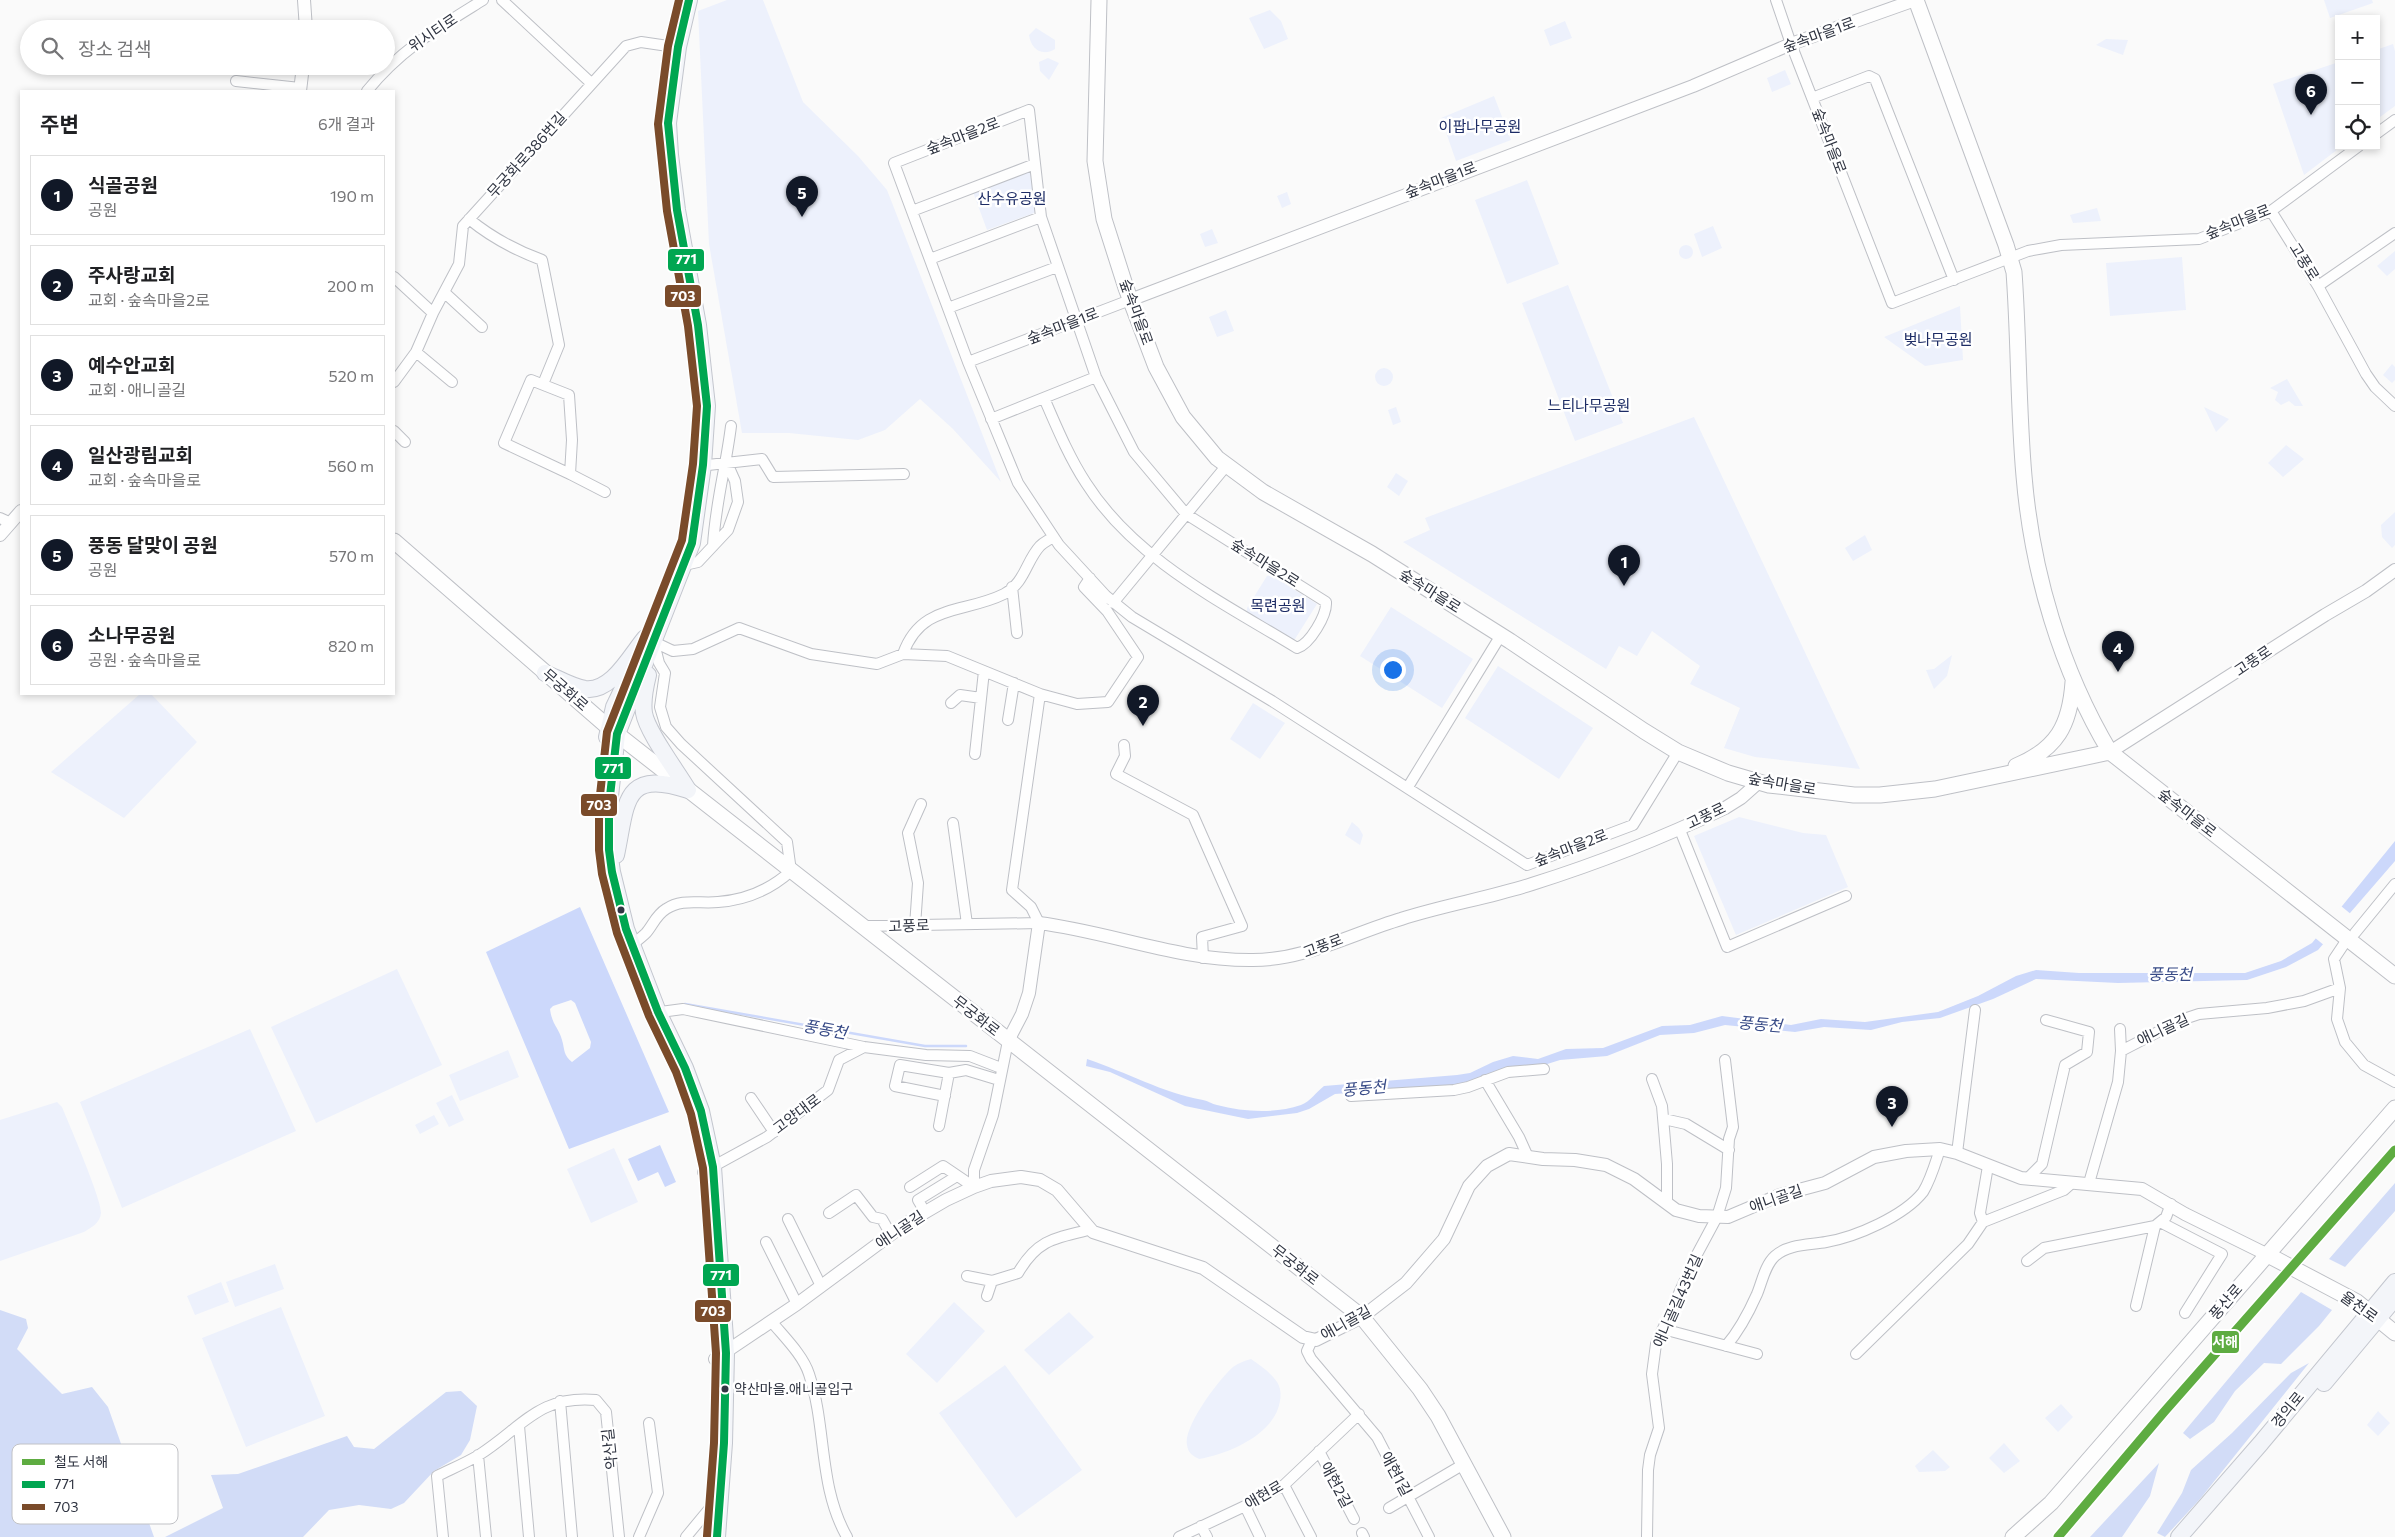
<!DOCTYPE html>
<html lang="ko">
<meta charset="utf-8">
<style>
body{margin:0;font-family:Commissioner,"Noto Sans KR",sans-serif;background:#f2f2f2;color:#202124}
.controls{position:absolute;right:15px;top:15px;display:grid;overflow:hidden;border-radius:0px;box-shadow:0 2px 8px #0003}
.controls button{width:45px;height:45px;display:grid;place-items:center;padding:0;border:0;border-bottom:1px solid #e0e0e0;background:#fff;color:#202124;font:25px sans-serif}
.you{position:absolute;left:1392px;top:669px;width:18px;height:18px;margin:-12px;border:4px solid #fff;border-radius:50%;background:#1a73e8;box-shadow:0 0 0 8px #1a73e833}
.badge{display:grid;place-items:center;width:32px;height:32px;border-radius:50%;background:#111827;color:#fff;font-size:16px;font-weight:700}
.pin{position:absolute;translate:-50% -41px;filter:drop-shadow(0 1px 2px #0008)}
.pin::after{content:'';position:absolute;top:26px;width:18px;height:15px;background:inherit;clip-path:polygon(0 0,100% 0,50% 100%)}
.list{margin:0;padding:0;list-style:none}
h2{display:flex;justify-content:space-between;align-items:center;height:65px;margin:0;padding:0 20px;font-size:21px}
h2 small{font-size:16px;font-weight:400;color:#757577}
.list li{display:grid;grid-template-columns:32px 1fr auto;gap:15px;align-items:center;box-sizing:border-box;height:80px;margin:0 10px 10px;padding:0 10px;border:1px solid #e0e0e0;border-radius:0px}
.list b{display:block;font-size:19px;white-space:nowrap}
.list p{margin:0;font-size:16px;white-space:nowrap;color:#757577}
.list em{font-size:16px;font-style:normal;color:#757577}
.icon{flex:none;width:28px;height:28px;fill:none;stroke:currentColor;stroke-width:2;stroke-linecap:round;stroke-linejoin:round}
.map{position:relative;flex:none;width:2395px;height:1537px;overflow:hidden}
.search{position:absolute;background:#fff;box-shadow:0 2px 8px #0003;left:20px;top:20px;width:375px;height:55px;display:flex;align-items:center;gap:12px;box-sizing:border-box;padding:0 18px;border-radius:28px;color:#757577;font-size:19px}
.panel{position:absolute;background:#fff;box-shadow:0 2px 8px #0003;left:20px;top:90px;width:375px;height:605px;border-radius:0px}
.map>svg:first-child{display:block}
</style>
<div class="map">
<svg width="2395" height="1537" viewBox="0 0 2395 1537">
<rect width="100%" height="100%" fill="#fafafa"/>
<path fill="#edf1fc" d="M727 0H763L803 102 858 156 887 190 1001 482 953 429 920 399 885 430 858 440 789 433H742L709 244 698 11Z
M2324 0H2372L2373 3 2330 18Z
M1270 10 1281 21 1288 39 1264 49 1249 18Z
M1565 21 1572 38 1550 46 1544 30Z
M1036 28 1055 40V49C1042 57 1031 49 1029 35Z
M2106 39 2128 40 2123 55 2096 45Z
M2393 44 2395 51V106L2376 120V50Z
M1048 58 1059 63 1049 80 1040 71 1039 62Z
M2339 62V146H2342L2304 175 2273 84Z
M1785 70 1791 84 1772 92 1767 78Z
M1494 96 1511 140 1456 161 1441 118Z
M1029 170 1032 173 1037 209 1034 213 987 230 973 192Z
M1527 180 1559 264 1507 284 1475 200Z
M1287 192 1291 204 1282 208 1277 196Z
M2097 208 2101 221 2073 223 2070 215Z
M1713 226 1722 248 1702 257 1694 234Z
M1212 229 1218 243 1205 247 1200 234Z
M1679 252a7 7 0 1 1 14 0a7 7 0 1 1-14 0Z
M2395 251V269L2387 276 2377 266Z
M2182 257 2186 310 2110 316 2106 263Z
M1568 285 1623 423 1575 441 1522 303Z
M1960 306 1963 360 1925 366 1884 337Z
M1226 310 1234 331 1217 337 1209 317Z
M2392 364 2395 367V380L2392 383 2383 375Z
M1375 377a9 9 0 1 1 18 0a9 9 0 1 1-18 0Z
M2287 379 2303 406H2295L2289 401 2281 405 2275 400 2278 392 2270 388Z
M1396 407 1401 422 1393 425 1388 410Z
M2204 407 2229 419 2216 432Z
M1694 417 1860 769 1755 757 1724 748 1740 708 1690 684 1700 666 1652 631 1637 656 1619 646 1606 669 1403 542 1430 530 1425 518Z
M2286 445 2304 459 2283 477 2268 463Z
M1396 473 1408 481 1399 496 1387 487Z
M2395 512V545L2392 548 2382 537 2381 525Z
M1865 535 1872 550 1853 561 1845 548Z
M1271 575 1317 604 1295 639 1290 640 1247 612V608L1267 576Z
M1391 607 1473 659 1442 708 1360 656Z
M1952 655 1947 676 1934 689 1926 670 1934 669Z
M1498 666 1593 728 1559 779 1465 718Z
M140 694H151L197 742 124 818 51 772Z
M1253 703 1285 723 1260 759 1230 739Z
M1739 817 1803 833 1826 835 1848 887 1736 935 1694 836Z
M1352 822 1359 828 1363 835 1360 845 1345 835Z
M397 969 442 1065 316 1123 271 1027Z
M250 1029 296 1131 122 1208 80 1102Z
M508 1050 519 1077 460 1101 449 1075Z
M452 1095 464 1120 449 1127 436 1103Z
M57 1102 62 1107C69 1124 102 1200 101 1213 100 1223 92 1227 84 1232L0 1261V1120Z
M434 1115 439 1124 420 1134 415 1125Z
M614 1148 638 1202 591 1223 567 1169Z
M275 1264 284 1289 235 1307 226 1282Z
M221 1282 229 1302 195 1315 187 1296Z
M954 1302 985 1331 937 1383 906 1354Z
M281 1307 325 1416 246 1447 202 1338Z
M1069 1312 1094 1337 1049 1375 1024 1350Z
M1251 1359C1260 1365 1271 1373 1277 1382 1281 1388 1281 1395 1280 1401 1275 1434 1229 1454 1199 1459 1193 1456 1188 1453 1187 1445 1183 1427 1219 1379 1233 1367 1239 1363 1244 1361 1251 1359Z
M1005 1365 1082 1470 1016 1518 939 1413Z
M2061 1404 2073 1417 2058 1432 2045 1418Z
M2378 1411 2390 1423 2378 1436 2367 1425Z
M2004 1443 2020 1461 2004 1473 1989 1458Z
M1933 1450 1950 1467 1945 1471 1919 1472 1915 1466Z"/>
<path fill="#d2dcf7" d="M2395 1183V1211L2345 1267 2329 1259Z
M2301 1292 2332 1310 2319 1326 2281 1364 2264 1363 2235 1391 2214 1422 2190 1439 2183 1433Z
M0 1310 26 1319 28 1328 17 1349 62 1394 92 1387 108 1407 154 1537H0Z
M2309 1363 2200 1499 2165 1537 2157 1533 2182 1493 2191 1470 2232 1433 2291 1373Z
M461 1391 477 1406 470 1440 461 1455 434 1471 404 1503 391 1509 359 1505 329 1510 303 1537H165L223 1508 211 1475 238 1474 347 1436 354 1447 374 1449 446 1392Z
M2159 1463 2150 1496 2122 1537H2090Z"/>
<path fill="#ccd8fb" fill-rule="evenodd" d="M2395 841V861L2318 950 2286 967 2247 980 2118 983 2036 979 1993 999 1940 1018 1902 1022 1871 1030 1824 1027 1795 1032 1725 1025 1694 1033 1660 1035 1607 1056 1560 1060 1541 1066 1464 1084 1335 1094 1309 1109 1297 1113 1248 1119 1185 1106 1110 1072 1086 1066 1087 1059C1126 1072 1163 1093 1203 1100 1208 1101 1212 1104 1217 1105 1244 1112 1274 1114 1301 1105 1311 1101 1316 1092 1324 1086L1457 1075 1470 1073 1493 1062 1513 1056 1538 1059 1566 1049 1603 1048 1662 1026 1690 1025 1722 1016 1791 1025 1821 1019 1865 1022 1938 1012 1978 996 2016 976 2036 970 2079 973H2245L2281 961 2312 943Z
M580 907 669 1112 569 1149 486 952ZM571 1000 575 1003 591 1042 590 1048 572 1062C563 1055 565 1050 562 1040 559 1028 552 1025 550 1009L553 1006Z
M660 1145 676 1182 665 1187 658 1172 638 1181 628 1159Z"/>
<path fill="#fafafa" d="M2341 906 2352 915 2325 946 2314 937Z"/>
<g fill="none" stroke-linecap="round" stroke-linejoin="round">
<path stroke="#ccd8fb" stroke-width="2.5" d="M685 1004 925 1046H966"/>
<defs>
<path id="minor" d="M502 0 591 83
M1776 0 1791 44 1892 303 2028 251 2061 245 2199 239 2271 211 2359 146
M236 81 300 88
M367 91C401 49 438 28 483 0
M1812 98 1869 76 1875 79 1954 280
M2376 134 2395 120
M912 211 1035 164
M2271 211 2318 286 2395 233
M469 219C492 238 515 250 542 260L559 345 543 384
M930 259 1041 217
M394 277 433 313
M2318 286 2366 374 2375 387 2395 406
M445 293 482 327
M948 308 1057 267
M416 352 452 382
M968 362 1130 300
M531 380 569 395 572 440 570 474 504 443Z
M394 382 416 352 433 313 459 264 463 226 626 46 641 42 668 46
M1044 398C1057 428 1069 457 1086 483 1135 560 1222 602 1297 648 1310 644 1327 615 1326 602L1186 514 1134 452 1096 377 1041 217 1029 110 894 163 968 362 1018 483 1059 545 1106 596 1132 617 1272 701 1527 865 1633 825 1678 752
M991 419 1096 377
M394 431 405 442
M699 466 762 459 773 477 904 474
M570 474 605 492
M0 518 11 523
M713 546C715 505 726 467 731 426
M680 566 698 562 728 530 738 502 735 481 727 463
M1012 587 1017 633
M1113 603 1227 465
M654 642 673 651 693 649 739 628 811 654 877 664 903 654 947 656 1040 694 1077 704 1108 702 1138 657 1107 611 1084 587 1090 578
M903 654C921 603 964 614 1004 594 1025 583 1026 561 1040 546 1044 542 1049 540 1053 537
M951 703 960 695 981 698
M1008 720 1014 683
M1124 745 1125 756 1116 774 1193 815 1242 926 1202 937 1203 958
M975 754 984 671
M1408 787 1501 635
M953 823 967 924
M1680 830 1727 947 1846 896
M863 926 1039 923 1031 907 1012 890 1040 694
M915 926 918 883 908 833 921 804
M2355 933 2395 884
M2344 944 2334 959 2340 988 2337 1019 2345 1042 2364 1065 2395 1082
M628 948C634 943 641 938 646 933 653 925 656 915 666 909 682 898 700 904 718 902 745 900 771 889 791 871L787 842 681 744 666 727 660 707 665 673 659 663 654 643
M653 1013 683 1009 864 1047 926 1055 970 1056 1001 1068
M2120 1029 2121 1051
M1652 1079 1662 1106 1667 1164V1204
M1485 1080 1519 1137 1528 1157
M945 1096 895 1086 900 1065 949 1073
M1351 1096 1454 1090 1468 1087 1508 1072 1544 1069
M751 1098 774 1132
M1664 1119 1686 1124 1729 1150
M939 1126 949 1073 966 1070 999 1080
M1957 1153 1975 1010
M703 1172 767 1137 828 1090 839 1060 864 1047
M2027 1179 2042 1164 2065 1065 2087 1052 2089 1032 2046 1020
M2089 1183 2118 1082 2121 1051 2181 1020 2199 1014 2267 1008 2304 1001 2340 988
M910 1187 943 1166 974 1187
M974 1187V1170L993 1115 1008 1041
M925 1212 918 1200 957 1176
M829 1213 856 1195 873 1217 882 1219 891 1235
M788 1219 821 1286
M1983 1222 1980 1213 1988 1166
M2162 1223 2222 1254 2185 1313
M766 1242 797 1304
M2027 1261 2044 1248 2155 1226 2166 1217 2171 1204
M967 1276 992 1281
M987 1296 992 1281 1018 1273C1037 1240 1054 1238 1089 1230
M2136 1306 2155 1226
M771 1321C784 1337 803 1355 809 1374 827 1428 818 1486 847 1537
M1663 1329 1757 1354
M1312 1340 1307 1351 1311 1359 1377 1437 1429 1537
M1726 1346C1739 1331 1749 1312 1757 1294 1762 1282 1765 1265 1775 1256 1788 1244 1810 1245 1826 1242 1856 1237 1904 1216 1923 1192 1931 1179 1935 1164 1940 1149
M1856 1354 1968 1244 1983 1222 2064 1190 2073 1182
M560 1401 572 1537
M519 1426 529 1537
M1319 1451 1354 1519
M478 1455 486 1537
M1284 1485 1311 1537
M1245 1506 1260 1537
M1389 1508 1464 1464
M1201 1526 1207 1537
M1362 1533 1364 1537
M443 1537 437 1476C451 1469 466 1463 479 1455 523 1427 538 1395 596 1400L606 1412 619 1537
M639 1537 658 1493 649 1423
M686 1537 710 1508 720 1502
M1179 1537 1245 1506 1284 1485 1359 1414
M1647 1537 1648 1470 1650 1455 1659 1428 1652 1374 1656 1344 1695 1258 1717 1217 1726 1188 1729 1139 1733 1127 1725 1060"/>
<path id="tertiary" d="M304 0 306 29
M300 91 303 66
M1130 300 1693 86 1791 44 1915 0
M0 535 21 511
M2110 752 2325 615 2366 591 2395 570
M1008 1041 1022 1014 1029 993 1039 923C1110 932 1177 960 1250 960 1303 961 1351 934 1401 919 1444 905 1489 898 1532 884 1599 863 1662 838 1725 808L1741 798 1759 782
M715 1359 797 1304 905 1224 946 1200 974 1187 991 1181 1021 1177 1040 1180 1057 1190 1093 1232 1203 1268 1303 1337 1316 1340 1362 1317 1406 1283 1444 1239 1469 1186 1487 1166 1509 1154 1543 1159 1575 1160 1606 1165 1634 1179 1676 1210 1699 1216 1728 1217 1780 1195 1825 1183 1874 1157 1906 1151 1940 1149 1957 1153 2021 1178 2142 1189 2185 1214 2268 1255"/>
<path id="secondary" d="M1099 0 1095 161 1104 219 1126 288 1156 367 1183 417 1217 458 1263 492 1372 554 1510 641 1644 731 1678 752 1728 773 1769 785 1854 795H1880L1935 789 2110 752
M1916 0 2006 245 2014 272C2019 340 2018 408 2024 476 2032 572 2061 670 2110 752L2395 976
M394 541 608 727 1362 1317 1420 1389 1438 1416 1503 1537
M2016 766C2057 749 2070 725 2073 682
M2268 1255 2357 1302 2395 1333
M2013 1537 2051 1503 2395 1108"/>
<path id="primary" d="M689 0 678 47 668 123 670 155 677 210 698 325 707 406 703 465 692 543 617 734 609 805V850L612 872 626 929 658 1012 685 1068 701 1111 713 1167 726 1353 724 1443 717 1537
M545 673C557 678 572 687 585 689 612 692 630 656 645 638
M648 675C645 687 642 700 644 713 647 732 677 771 688 790
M607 737 614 707 627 680
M616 855C627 804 622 768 688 790
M2324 1383 2395 1298
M2179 1537 2261 1443 2395 1282"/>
</defs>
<use href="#minor" stroke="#bec0c6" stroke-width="12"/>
<use href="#tertiary" stroke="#bec0c6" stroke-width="14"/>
<use href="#secondary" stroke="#bec0c6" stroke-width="17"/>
<use href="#primary" stroke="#c3c6ce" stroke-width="18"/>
<use href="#minor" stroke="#fefefe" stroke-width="10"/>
<use href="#tertiary" stroke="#fefefe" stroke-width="12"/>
<use href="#secondary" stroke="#fefefe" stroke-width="15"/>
<use href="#primary" stroke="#f3f5f9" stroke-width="16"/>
<defs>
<path id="bus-1" d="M689 0 678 47 668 123 677 210 698 325 707 406 703 465 692 543 617 734 609 805V850L612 872 626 929 658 1012 685 1068 701 1111 713 1167 726 1353 724 1443 717 1537"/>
<path id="bus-2" d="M679 0 668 46 658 124 667 211 688 326 697 406 693 464 682 540 607 732 599 804V850L602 874 617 933 649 1016 676 1072 691 1114 703 1168 716 1353 714 1443 707 1536"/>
</defs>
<use href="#bus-1" stroke="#fff" stroke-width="11"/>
<use href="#bus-2" stroke="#fff" stroke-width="11"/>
<use href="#bus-1" stroke="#00a651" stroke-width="8"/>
<use href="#bus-2" stroke="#7a4b2a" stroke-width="8"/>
<defs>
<path id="rail-1" d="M2058 1537 2164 1412 2395 1150"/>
</defs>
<use href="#rail-1" stroke="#fff" stroke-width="12"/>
<use href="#rail-1" stroke="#5eac41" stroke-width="9"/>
</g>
<g fill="#303542" stroke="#fff" stroke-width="2">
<circle cx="621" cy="910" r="4.5"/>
<circle cx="725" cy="1389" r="4.5"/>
</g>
<g text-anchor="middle" stroke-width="5" stroke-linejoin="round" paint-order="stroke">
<g font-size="14" fill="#303542" stroke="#fff" text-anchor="start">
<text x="734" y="1394">약산마을.애니골입구</text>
</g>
<g font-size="15" fill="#303542" stroke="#fff">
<text transform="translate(433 33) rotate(-34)" y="5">위시티로</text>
<text transform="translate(1819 35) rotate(-20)" y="5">숲속마을1로</text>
<text transform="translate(963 136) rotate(-21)" y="5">숲속마을2로</text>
<text transform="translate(1829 141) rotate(69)" y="5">숲속마을로</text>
<text transform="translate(527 155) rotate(-48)" y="5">무궁화로386번길</text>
<text transform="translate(1441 180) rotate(-21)" y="5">숲속마을1로</text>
<text transform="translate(2238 222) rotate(-22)" y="5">숲속마을로</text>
<text transform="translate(2304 262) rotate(58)" y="5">고풍로</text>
<text transform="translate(1136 312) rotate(70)" y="5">숲속마을로</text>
<text transform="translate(1063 326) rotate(-21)" y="5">숲속마을1로</text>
<text transform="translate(1265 563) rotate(32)" y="5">숲속마을2로</text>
<text transform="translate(1430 591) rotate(32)" y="5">숲속마을로</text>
<text transform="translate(2253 661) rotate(-34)" y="5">고풍로</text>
<text transform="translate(565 690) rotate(41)" y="5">무궁화로</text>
<text transform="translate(1782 784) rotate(10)" y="5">숲속마을로</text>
<text transform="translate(2187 813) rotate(38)" y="5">숲속마을로</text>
<text transform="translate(1706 816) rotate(-26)" y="5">고풍로</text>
<text transform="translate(1571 848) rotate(-21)" y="5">숲속마을2로</text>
<text transform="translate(909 926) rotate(-2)" y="5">고풍로</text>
<text transform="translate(1323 946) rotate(-21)" y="5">고풍로</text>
<text transform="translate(976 1016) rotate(38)" y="5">무궁화로</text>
<text transform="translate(2163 1030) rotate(-25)" y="5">애니골길</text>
<text transform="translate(797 1114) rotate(-37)" y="5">고양대로</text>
<text transform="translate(1776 1199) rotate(-19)" y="5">애니골길</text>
<text transform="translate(900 1230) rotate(-34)" y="5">애니골길</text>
<text transform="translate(1295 1265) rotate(38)" y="5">무궁화로</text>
<text transform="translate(1678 1301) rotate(-66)" y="5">애니골길43번길</text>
<text transform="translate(2226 1302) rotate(-49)" y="5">풍산로</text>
<text transform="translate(2359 1307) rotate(36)" y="5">율천로</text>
<text transform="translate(1346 1323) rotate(-29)" y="5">애니골길</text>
<text transform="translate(2288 1410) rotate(-51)" y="5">경의로</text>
<text transform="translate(610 1449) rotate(-96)" y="5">약산길</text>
<text transform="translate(1396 1474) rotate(62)" y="5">애현1길</text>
<text transform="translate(1336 1485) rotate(62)" y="5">애현2길</text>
<text transform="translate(1264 1495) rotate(-30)" y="5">애현로</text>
</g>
<g font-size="15" fill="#1d2c65" stroke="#fff">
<text x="1480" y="132">이팝나무공원</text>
<text x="1012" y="204">산수유공원</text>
<text x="1938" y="345">벚나무공원</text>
<text x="1589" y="411">느티나무공원</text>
<text x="1278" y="611">목련공원</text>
</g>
<g font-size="16" font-style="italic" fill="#384b87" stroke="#fff">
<text x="2170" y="980">풍동천</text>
<text transform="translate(1760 1024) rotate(5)" y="6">풍동천</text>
<text transform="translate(825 1029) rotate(10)" y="6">풍동천</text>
<text transform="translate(1364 1088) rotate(-5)" y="6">풍동천</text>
</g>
</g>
<rect x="12" y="1444" width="166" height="80" rx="8" fill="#fff" stroke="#c1c2c6" stroke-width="1"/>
<rect x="22" y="1459" width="23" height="6" fill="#5eac41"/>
<rect x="22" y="1481" width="23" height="7" fill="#00a651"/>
<rect x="22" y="1504" width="23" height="6" fill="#7a4b2a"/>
<g font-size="14" fill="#303542">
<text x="54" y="1467">철도 서해</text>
<text x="54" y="1489">771</text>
<text x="54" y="1512">703</text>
</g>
<g stroke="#fff" stroke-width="2">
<rect x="667" y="248" width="38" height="24" rx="5" fill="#00a651"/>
<rect x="664" y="284" width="38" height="24" rx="5" fill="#7a4b2a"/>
<rect x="594" y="756" width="38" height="24" rx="5" fill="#00a651"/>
<rect x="580" y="793" width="38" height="24" rx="5" fill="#7a4b2a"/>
<rect x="702" y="1263" width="38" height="24" rx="5" fill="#00a651"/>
<rect x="694" y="1299" width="38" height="24" rx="5" fill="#7a4b2a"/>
<rect x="2211" y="1330" width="29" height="24" rx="5" fill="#5eac41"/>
</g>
<g font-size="14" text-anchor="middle" font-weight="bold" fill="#fff">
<text x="686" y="264">771</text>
<text x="683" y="301">703</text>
<text x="613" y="773">771</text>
<text x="599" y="810">703</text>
<text x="721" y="1280">771</text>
<text x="713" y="1316">703</text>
<text x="2225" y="1347">서해</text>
</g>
</svg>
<div class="controls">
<button>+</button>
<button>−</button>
<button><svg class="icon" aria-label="locate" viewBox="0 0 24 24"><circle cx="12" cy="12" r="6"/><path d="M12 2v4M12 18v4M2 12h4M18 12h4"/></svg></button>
</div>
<div class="you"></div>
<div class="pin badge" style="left:1624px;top:586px">1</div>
<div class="pin badge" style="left:1143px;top:726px">2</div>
<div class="pin badge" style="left:1892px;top:1127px">3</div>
<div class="pin badge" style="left:2118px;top:672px">4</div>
<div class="pin badge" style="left:802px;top:217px">5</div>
<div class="pin badge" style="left:2311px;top:115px">6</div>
<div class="search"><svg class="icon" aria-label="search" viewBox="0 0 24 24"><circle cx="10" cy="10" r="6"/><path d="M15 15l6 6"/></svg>장소 검색</div>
<section class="panel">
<h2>주변<small>6개 결과</small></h2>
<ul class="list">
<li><span class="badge">1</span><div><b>식골공원</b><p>공원</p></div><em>190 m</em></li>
<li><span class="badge">2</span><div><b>주사랑교회</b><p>교회 · 숲속마을2로</p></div><em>200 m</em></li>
<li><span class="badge">3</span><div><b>예수안교회</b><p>교회 · 애니골길</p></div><em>520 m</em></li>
<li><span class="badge">4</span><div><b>일산광림교회</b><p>교회 · 숲속마을로</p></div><em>560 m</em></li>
<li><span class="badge">5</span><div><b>풍동 달맞이 공원</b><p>공원</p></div><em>570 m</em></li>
<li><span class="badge">6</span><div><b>소나무공원</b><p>공원 · 숲속마을로</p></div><em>820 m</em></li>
</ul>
</section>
</div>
